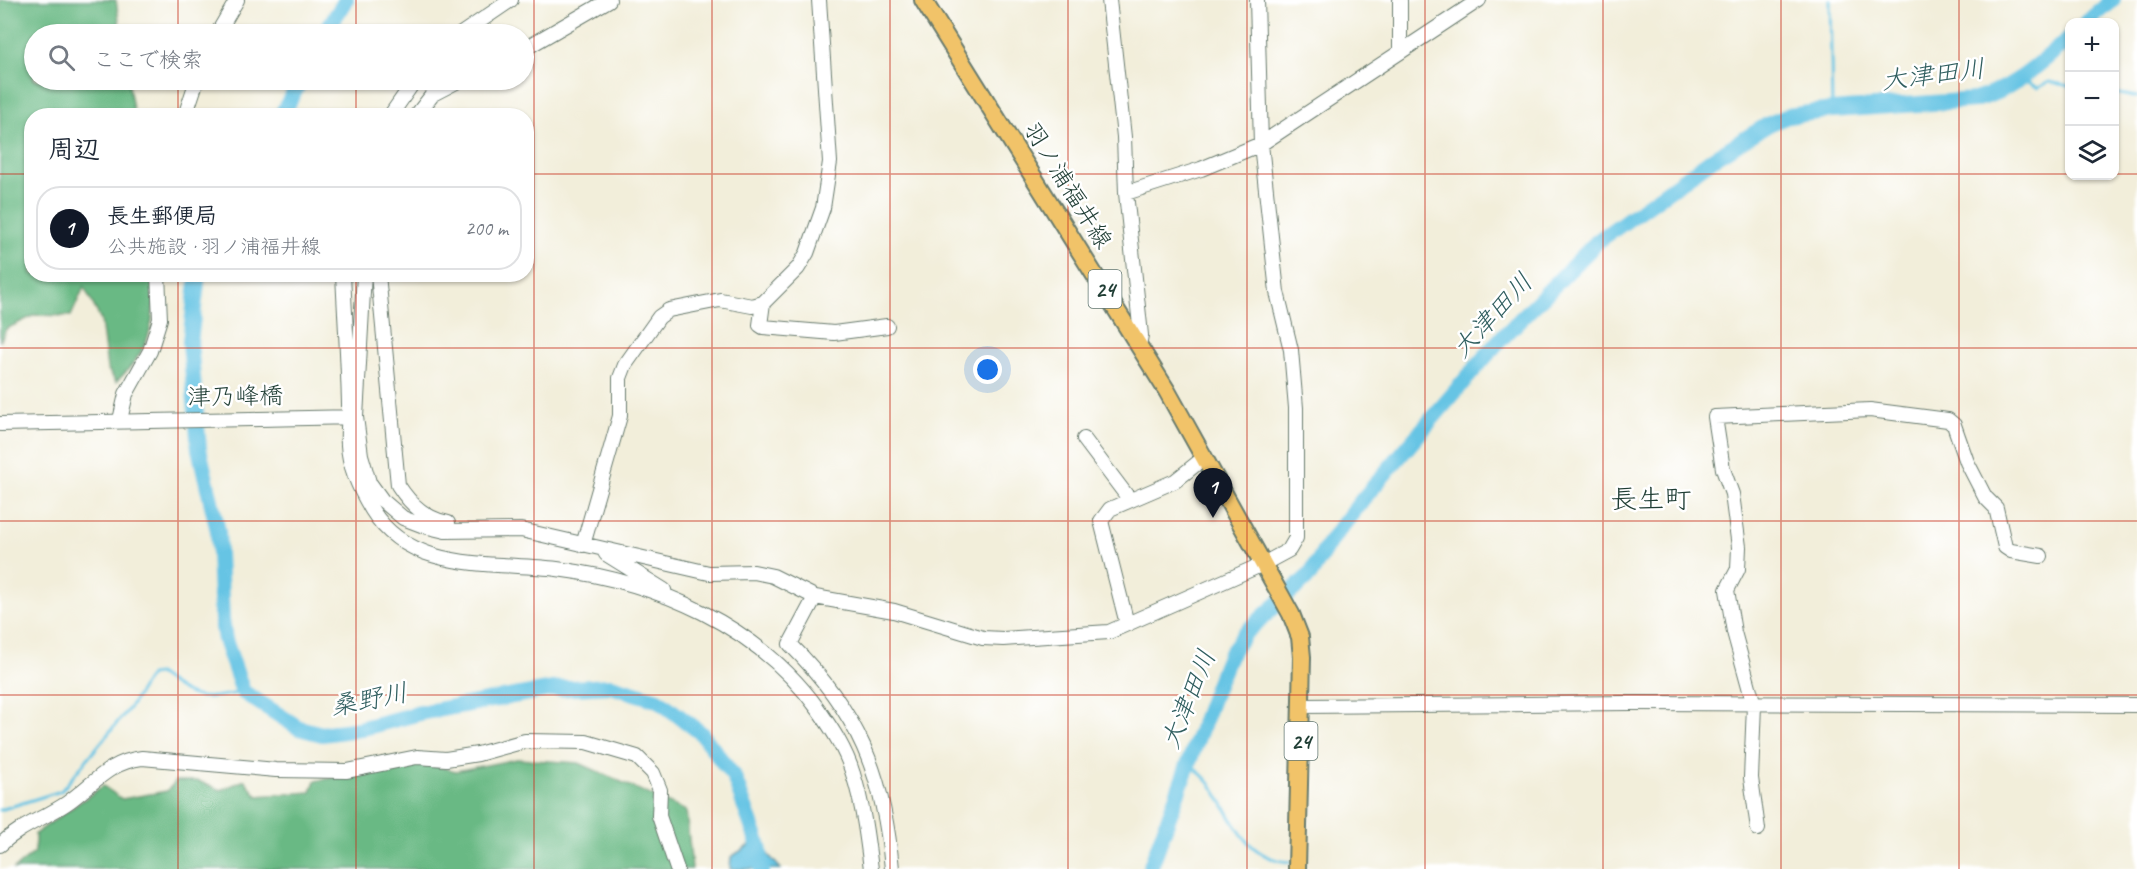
<!DOCTYPE html>
<html lang="ja">
<meta charset="utf-8">
<style>
body{margin:0;font-family:Caveat,"Klee One",sans-serif;background:#f6f6f7;color:#1f2937}
.controls{position:absolute;right:18px;top:18px;display:grid;overflow:hidden;border-radius:12px;box-shadow:0 2px 4px #0004}
.controls button{width:54px;height:54px;display:grid;place-items:center;padding:0;border:0;border-bottom:2px solid #e0e1e3;background:#fff;color:#1f2937;font:30px sans-serif}
.you{position:absolute;left:988px;top:370px;width:21px;height:21px;margin:-15px;border:4px solid #fff;border-radius:50%;background:#1a73e8;box-shadow:0 0 0 9px #1a73e833}
.badge{display:grid;place-items:center;width:39px;height:39px;border-radius:50%;background:#111827;color:#fff;font-size:20px;font-weight:700}
.pin{position:absolute;translate:-50% -50px;filter:drop-shadow(0 2px 3px #0008)}
.pin::after{content:'';position:absolute;top:32px;width:21px;height:18px;background:inherit;clip-path:polygon(0 0,100% 0,50% 100%)}
.list{margin:0;padding:0;list-style:none}
h2{display:flex;justify-content:space-between;align-items:center;height:78px;margin:0;padding:0 24px;font-size:26px}
h2 small{font-size:20px;font-weight:400;color:#747a83}
.list li{display:grid;grid-template-columns:39px 1fr auto;gap:18px;align-items:center;box-sizing:border-box;height:84px;margin:0 12px 12px;padding:0 12px;border:2px solid #e0e1e3;border-radius:24px}
.list b{display:block;font-size:22px;white-space:nowrap}
.list p{margin:0;font-size:20px;white-space:nowrap;color:#747a83}
.list em{font-size:20px;font-style:normal;color:#747a83}
.icon{flex:none;width:33px;height:33px;fill:none;stroke:currentColor;stroke-width:2;stroke-linecap:round;stroke-linejoin:round}
.map{position:relative;flex:none;width:2137px;height:869px;overflow:hidden}
.search{position:absolute;background:#fff;box-shadow:0 2px 4px #0004;left:24px;top:24px;width:510px;height:66px;display:flex;align-items:center;gap:15px;box-sizing:border-box;padding:0 21px;border-radius:33px;color:#747a83;font-size:22px}
.panel{position:absolute;background:#fff;box-shadow:0 2px 4px #0004;left:24px;top:108px;width:510px;height:174px;border-radius:24px}
.map>svg:first-child{display:block}
</style>
<div class="map">
<svg width="2137" height="869" viewBox="0 0 2137 869">
<rect width="100%" height="100%" fill="#fff"/>
<filter id="ink" filterUnits="userSpaceOnUse"><feTurbulence type="fractalNoise" baseFrequency=".0167" numOctaves="2"/><feDisplacementMap in="SourceGraphic" scale="12" xChannelSelector="R" yChannelSelector="G"/><feConvolveMatrix kernelMatrix="1 2 1 2 8 2 1 2 1" color-interpolation-filters="sRGB"/></filter>
<filter id="wash" filterUnits="userSpaceOnUse"><feTurbulence type="fractalNoise" baseFrequency=".008" numOctaves="4" result="noise"/><feDisplacementMap in="SourceGraphic" scale="24" xChannelSelector="R" yChannelSelector="G"/><feGaussianBlur stdDeviation="1.35" result="paint"/><feColorMatrix in="noise" values="0 0 0 0 0 0 0 0 0 0 0 0 0 0 0 0 0 1.4 0 .05"/><feComposite in="paint" operator="in"/></filter>
<g filter="url(#wash)">
<rect width="100%" height="100%" fill="#f2eeda"/>
<path fill="#69b984" stroke="#447b5c" stroke-width="1.5" d="M0 0H116L121 34H34V80H128L134 115 32 116V274L154 275C154 324 153 347 116 382L107 368 101 320 84 287 71 316 35 315 6 329 0 342Z
M517 759 579 763 686 811 692 869H14L35 852V834L103 786 122 799 167 791 176 781H198L221 790 245 780 257 796 311 792 315 781 423 763 456 771Z"/>
<path fill="#66c4e4" stroke="#42808c" stroke-width="1.5" d="M756 841 781 869H730L731 857Z"/>
<g fill="none" stroke-linecap="round" stroke-linejoin="round">
<path stroke="#66c4e4" stroke-width="3" d="M1830 0 1832 110
M2022 79 2038 88 2049 82 2070 86
M2114 93 2137 97
M1189 762C1197 771 1208 779 1214 789 1235 822 1246 859 1290 862
M0 810 61 791 131 706 150 675 158 674C196 702 199 700 243 692"/>
<path stroke="#66c4e4" stroke-width="16" d="M2087 22 2113 0
M324 34 346 0
M281 116 301 80
M198 274 190 342 199 449 218 531 222 620 225 640 243 692 299 728 322 734 359 729 420 713 552 689 611 686 658 700 701 733 734 777 759 846 762 869
M1150 869 1217 685 1229 656 1245 633 1310 575 1329 543 1363 499 1497 343 1598 241 1715 157 1769 124 1788 116 1832 110 1975 100C2014 89 2039 64 2070 38"/>
</g>
</g>
<g filter="url(#ink)">
<g fill="none" stroke-linecap="round" stroke-linejoin="round">
<defs>
<path id="minor" d="M1109 0 1124 137 1126 193 1141 335 1139 346
M1400 0V51
M217 34 237 0
M461 34 511 0
M524 49 609 0
M185 116 197 80
M390 116 415 80
M416 116 433 94 460 80
M1126 193 1201 169 1261 144 1479 0
M343 274C345 318 348 361 349 404 349 418 347 432 348 445 349 467 361 492 372 510 411 574 494 561 557 569 658 582 757 625 818 709 832 729 846 750 853 774 863 805 867 837 871 869
M364 274 356 417 361 455 369 482 382 500 403 518 424 526 445 531 521 530 709 573 754 572 773 576 815 597 894 611 983 638 1003 639 1109 632 1263 564 1289 550 1296 538V408L1291 350 1277 292 1261 144 1257 0
M378 274 398 485C410 504 425 519 448 523
M763 303 760 325 763 327 834 333 887 326
M120 420 126 394 150 351 160 319 158 274
M0 424 356 417
M1084 439 1130 500
M583 545 620 416V378L625 365 659 317 669 310 720 300 752 306 763 303 798 268 807 253 823 208 830 162 819 0
M604 550 606 554 664 590 665 594
M815 597 790 644C858 712 884 774 892 869
M1127 624 1101 521 1110 509 1175 481 1205 457
M1302 706 1631 703 2137 705
M1758 829 1751 778 1754 705 1734 632 1727 590 1738 569 1739 547 1732 494 1723 469 1715 417 1870 410 1948 420 1954 425 1967 462 1985 497 1996 508 2005 547 2011 551 2041 556
M0 845C20 826 45 818 67 803 93 785 108 762 142 758L276 770 347 771 417 757 446 759 478 754 525 741 586 742 637 757 653 773 660 790 659 816 677 869"/>
<path id="major" d="M923 0 1167 391 1291 614 1300 637 1302 657 1297 869"/>
</defs>
<use href="#minor" stroke="#697b6e" stroke-width="16"/>
<use href="#major" stroke="#697b6e" stroke-width="20"/>
<use href="#minor" stroke="#fff" stroke-width="14"/>
<use href="#major" stroke="#f1c369" stroke-width="16"/>
</g>
</g>
<path fill="none" stroke="#c8321e" stroke-width="1.5" stroke-opacity="0.55" d="M178 0V34M356 0V34M534 0V869M712 0V869M890 0V869M1068 0V869M1247 0V869M1425 0V869M1603 0V869M1781 0V869M1959 0V869M178 80V116M356 80V116M0 174H32M526 174H2070M2114 174H2137M178 274V869M356 274V869M0 348H2137M0 521H2137M0 695H2137"/>
<g text-anchor="middle" stroke-width="5" stroke-linejoin="round" paint-order="stroke">
<g fill="#fff" stroke="#627771" stroke-width="1.5">
<rect x="1088.5" y="270" width="33" height="38" rx="4.5"/>
<rect x="1284.5" y="722" width="33" height="38" rx="4.5"/>
</g>
<g font-size="22" font-weight="bold" fill="#1f3d34">
<text x="1105" y="297">24</text>
<text x="1301" y="749">24</text>
</g>
<g font-size="24" fill="#1f3d34" stroke="#fff">
<text transform="translate(1068 185) rotate(58)" y="8">羽ノ浦福井線</text>
<text transform="translate(235 396) rotate(-1)" y="8">津乃峰橋</text>
</g>
<g font-size="26" font-style="italic" fill="#315f60" stroke="#fff">
<text transform="translate(1933 74) rotate(-7)" y="9">大津田川</text>
<text transform="translate(1492 315) rotate(-47)" y="9">大津田川</text>
<text transform="translate(369 699) rotate(-11)" y="9">桑野川</text>
<text transform="translate(1188 699) rotate(-68)" y="9">大津田川</text>
</g>
<g font-size="27" fill="#1f3d34" stroke="#fff">
<text x="1651" y="508">長生町</text>
</g>
</g>
</svg>
<div class="controls">
<button>+</button>
<button>−</button>
<button><svg class="icon" aria-label="layers" viewBox="0 0 24 24"><path d="M12 4l9 5-9 5-9-5zM3 14l9 5 9-5"/></svg></button>
</div>
<div class="you"></div>
<div class="pin badge" style="left:1213px;top:518px">1</div>
<div class="search"><svg class="icon" aria-label="search" viewBox="0 0 24 24"><circle cx="10" cy="10" r="6"/><path d="M15 15l6 6"/></svg>ここで検索</div>
<section class="panel">
<h2>周辺<small></small></h2>
<ul class="list">
<li><span class="badge">1</span><div><b>長生郵便局</b><p>公共施設 · 羽ノ浦福井線</p></div><em>200 m</em></li>
</ul>
</section>
</div>
